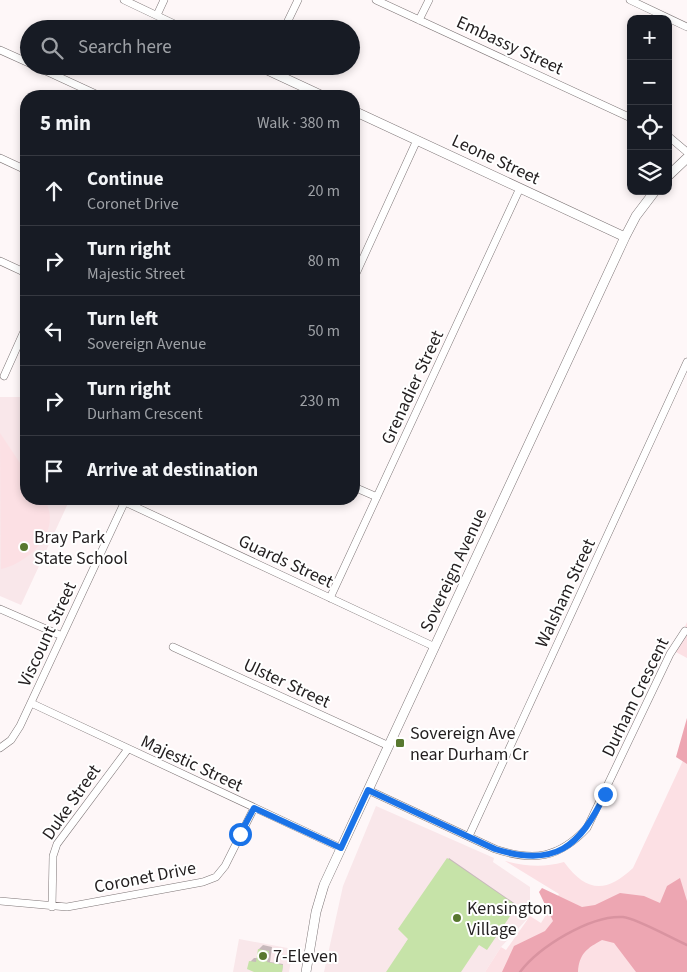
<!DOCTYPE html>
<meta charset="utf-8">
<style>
body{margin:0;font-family:"Source Sans 3",sans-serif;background:#242831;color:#f1f3f6}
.controls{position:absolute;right:15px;top:15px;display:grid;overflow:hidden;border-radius:10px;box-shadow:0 2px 8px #0003}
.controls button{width:45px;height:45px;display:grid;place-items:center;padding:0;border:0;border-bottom:1px solid #363941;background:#171b24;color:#f1f3f6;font:25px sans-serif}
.stop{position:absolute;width:15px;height:15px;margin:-11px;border:4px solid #1a73e8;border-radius:50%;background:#fff}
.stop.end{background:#1a73e8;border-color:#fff;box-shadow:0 1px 5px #0008}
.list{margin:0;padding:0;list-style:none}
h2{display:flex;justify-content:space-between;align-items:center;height:65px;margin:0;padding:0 20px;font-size:21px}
h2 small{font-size:16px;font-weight:400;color:#9ea1a6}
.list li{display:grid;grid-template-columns:32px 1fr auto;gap:15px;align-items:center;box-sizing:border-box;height:70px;padding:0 20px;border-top:1px solid #363941}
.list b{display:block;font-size:19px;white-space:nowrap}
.list p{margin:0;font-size:16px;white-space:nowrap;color:#9ea1a6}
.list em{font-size:16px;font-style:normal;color:#9ea1a6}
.icon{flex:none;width:28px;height:28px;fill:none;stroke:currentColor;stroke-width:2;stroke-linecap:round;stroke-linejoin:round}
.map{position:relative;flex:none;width:687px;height:972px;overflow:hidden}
.search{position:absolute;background:#171b24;box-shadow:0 2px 8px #0003;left:20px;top:20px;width:340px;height:55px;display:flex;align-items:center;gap:12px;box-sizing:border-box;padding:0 18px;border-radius:28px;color:#9ea1a6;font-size:19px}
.panel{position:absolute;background:#171b24;box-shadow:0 2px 8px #0003;left:20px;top:90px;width:340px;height:415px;border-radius:20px}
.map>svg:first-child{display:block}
</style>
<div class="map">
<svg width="687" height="972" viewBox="0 0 687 972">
<rect width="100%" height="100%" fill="#fef7f8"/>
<path fill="#f9e7ea" d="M0 397H26V499H70L21 605 0 596Z
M376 806 494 858 493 862 530 887V916L501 947 485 972H324L343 886Z
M239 939 293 949 289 972H233Z"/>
<path fill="#fce0e4" d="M0 433 26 472V499H44C64 530 29 563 1 569Z
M687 622V658L674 651Z
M687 752V972H485L501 947 506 950 530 916 541 923 559 894 505 861C526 866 542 868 564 862 587 893 606 893 633 868Z"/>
<path fill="#eda6b2" d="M687 718V764L676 757Z
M680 878 687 901V972H636L614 943 602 940C587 948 579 954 578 972H502L514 946 545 931 553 921 539 892 542 888 582 907 595 905 620 893 644 896 660 903 667 886Z"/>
<path fill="#0003" d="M449 858 517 905 487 948 479 943 460 972H388L409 938 399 929Z
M263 945 272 947 270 962 283 964 282 972H255L250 962 254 958H258L259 949Z"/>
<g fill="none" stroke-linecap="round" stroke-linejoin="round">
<path stroke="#d993a0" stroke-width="2.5" d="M520 972C539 947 590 915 623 917 636 918 673 939 687 945"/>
</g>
<path fill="#c6e3a8" d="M447 858 517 906 487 950 479 945 461 972H386L408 939 398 929Z
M258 949 269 951 267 962 283 965 282 972H254L247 969 249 961 256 962Z"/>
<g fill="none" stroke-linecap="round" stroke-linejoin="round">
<defs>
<path id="minor" d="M124 0 185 29
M376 0 631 118
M630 0 687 27
M157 15 164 0
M419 20 429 0
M284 29 298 0
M0 50 29 63
M35 66 100 96
M668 136 687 152
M0 158 26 170
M0 261 26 273
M354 278 417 140
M4 376 26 327
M354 487 377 497
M125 502 435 647
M330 598 520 188
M0 609 62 636
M173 647 389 746
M31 703 341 848
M0 748 11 740 20 726 126 499
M368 790 495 849C534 862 559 858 587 828L670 654 685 631
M469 836 687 362
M0 901 67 907 203 882 216 877 225 866 254 808
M52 907 53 856 57 844 128 749"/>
<path id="tertiary" d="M265 69 323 96
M354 111 625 237
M668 176 687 158
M306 972 316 912 324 885 625 237 636 216 655 191"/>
</defs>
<use href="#minor" stroke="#7e7677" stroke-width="8"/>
<use href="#tertiary" stroke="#7e7677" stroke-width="10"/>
<use href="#minor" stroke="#fff" stroke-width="7"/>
<use href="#tertiary" stroke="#fff" stroke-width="9"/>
</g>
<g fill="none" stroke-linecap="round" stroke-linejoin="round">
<path stroke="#1a73e8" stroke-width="6" d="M240 834 254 808 341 848 368 790 495 849C555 868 580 847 605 794"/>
</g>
<g fill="#58782f" stroke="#fff" stroke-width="2">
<circle cx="24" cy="547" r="5"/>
<rect x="395" y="738" width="10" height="10" rx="2.5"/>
<circle cx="457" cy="918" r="5"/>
<circle cx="263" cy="956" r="5"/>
</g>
<g text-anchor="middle" stroke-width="4" stroke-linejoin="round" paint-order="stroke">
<g font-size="18" fill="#221e1f" stroke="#fff">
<text transform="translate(510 45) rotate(25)" y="6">Embassy Street</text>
<text transform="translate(496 159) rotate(25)" y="6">Leone Street</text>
<text transform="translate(412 387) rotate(-65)" y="6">Grenadier Street</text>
<text transform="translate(286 561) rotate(25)" y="6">Guards Street</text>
<text transform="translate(453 570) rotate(-65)" y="6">Sovereign Avenue</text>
<text transform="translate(565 593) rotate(-65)" y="6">Walsham Street</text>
<text transform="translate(47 634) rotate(-65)" y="6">Viscount Street</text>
<text transform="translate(287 683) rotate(25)" y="6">Ulster Street</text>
<text transform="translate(635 697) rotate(-64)" y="6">Durham Crescent</text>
<text transform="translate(192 763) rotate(25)" y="6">Majestic Street</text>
<text transform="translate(71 802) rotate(-55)" y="6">Duke Street</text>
<text transform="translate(145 877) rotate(-11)" y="6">Coronet Drive</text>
</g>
<g font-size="18" fill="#221e1f" stroke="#fff" text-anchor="start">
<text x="34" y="543">Bray Park<tspan x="34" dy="21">State School</tspan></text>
<text x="410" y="739">Sovereign Ave<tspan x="410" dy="21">near Durham Cr</tspan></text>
<text x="467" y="914">Kensington<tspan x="467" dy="21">Village</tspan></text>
<text x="273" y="962">7-Eleven</text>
</g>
</g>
</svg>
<div class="controls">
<button>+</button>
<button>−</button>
<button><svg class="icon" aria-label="locate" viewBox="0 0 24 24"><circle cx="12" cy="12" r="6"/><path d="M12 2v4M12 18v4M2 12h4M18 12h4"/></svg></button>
<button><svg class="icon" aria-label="layers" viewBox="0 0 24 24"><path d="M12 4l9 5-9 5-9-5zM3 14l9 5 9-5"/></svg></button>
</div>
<div class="stop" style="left:240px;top:834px"></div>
<div class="stop end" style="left:605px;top:794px"></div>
<div class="search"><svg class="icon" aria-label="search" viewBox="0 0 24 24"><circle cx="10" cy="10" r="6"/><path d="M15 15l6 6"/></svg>Search here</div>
<section class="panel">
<h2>5 min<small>Walk · 380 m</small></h2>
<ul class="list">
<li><svg class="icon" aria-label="ahead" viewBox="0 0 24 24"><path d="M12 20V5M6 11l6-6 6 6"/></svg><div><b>Continue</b><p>Coronet Drive</p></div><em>20 m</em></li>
<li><svg class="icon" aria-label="right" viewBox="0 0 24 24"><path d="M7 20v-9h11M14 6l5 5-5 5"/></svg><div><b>Turn right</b><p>Majestic Street</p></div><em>80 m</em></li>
<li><svg class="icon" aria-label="left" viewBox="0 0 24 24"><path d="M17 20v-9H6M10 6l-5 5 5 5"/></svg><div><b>Turn left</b><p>Sovereign Avenue</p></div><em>50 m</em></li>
<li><svg class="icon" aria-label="right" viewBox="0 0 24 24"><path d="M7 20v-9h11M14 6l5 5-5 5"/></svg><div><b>Turn right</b><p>Durham Crescent</p></div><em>230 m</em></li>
<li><svg class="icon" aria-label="arrive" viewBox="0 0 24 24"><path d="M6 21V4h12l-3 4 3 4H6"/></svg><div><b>Arrive at destination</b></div></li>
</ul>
</section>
</div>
